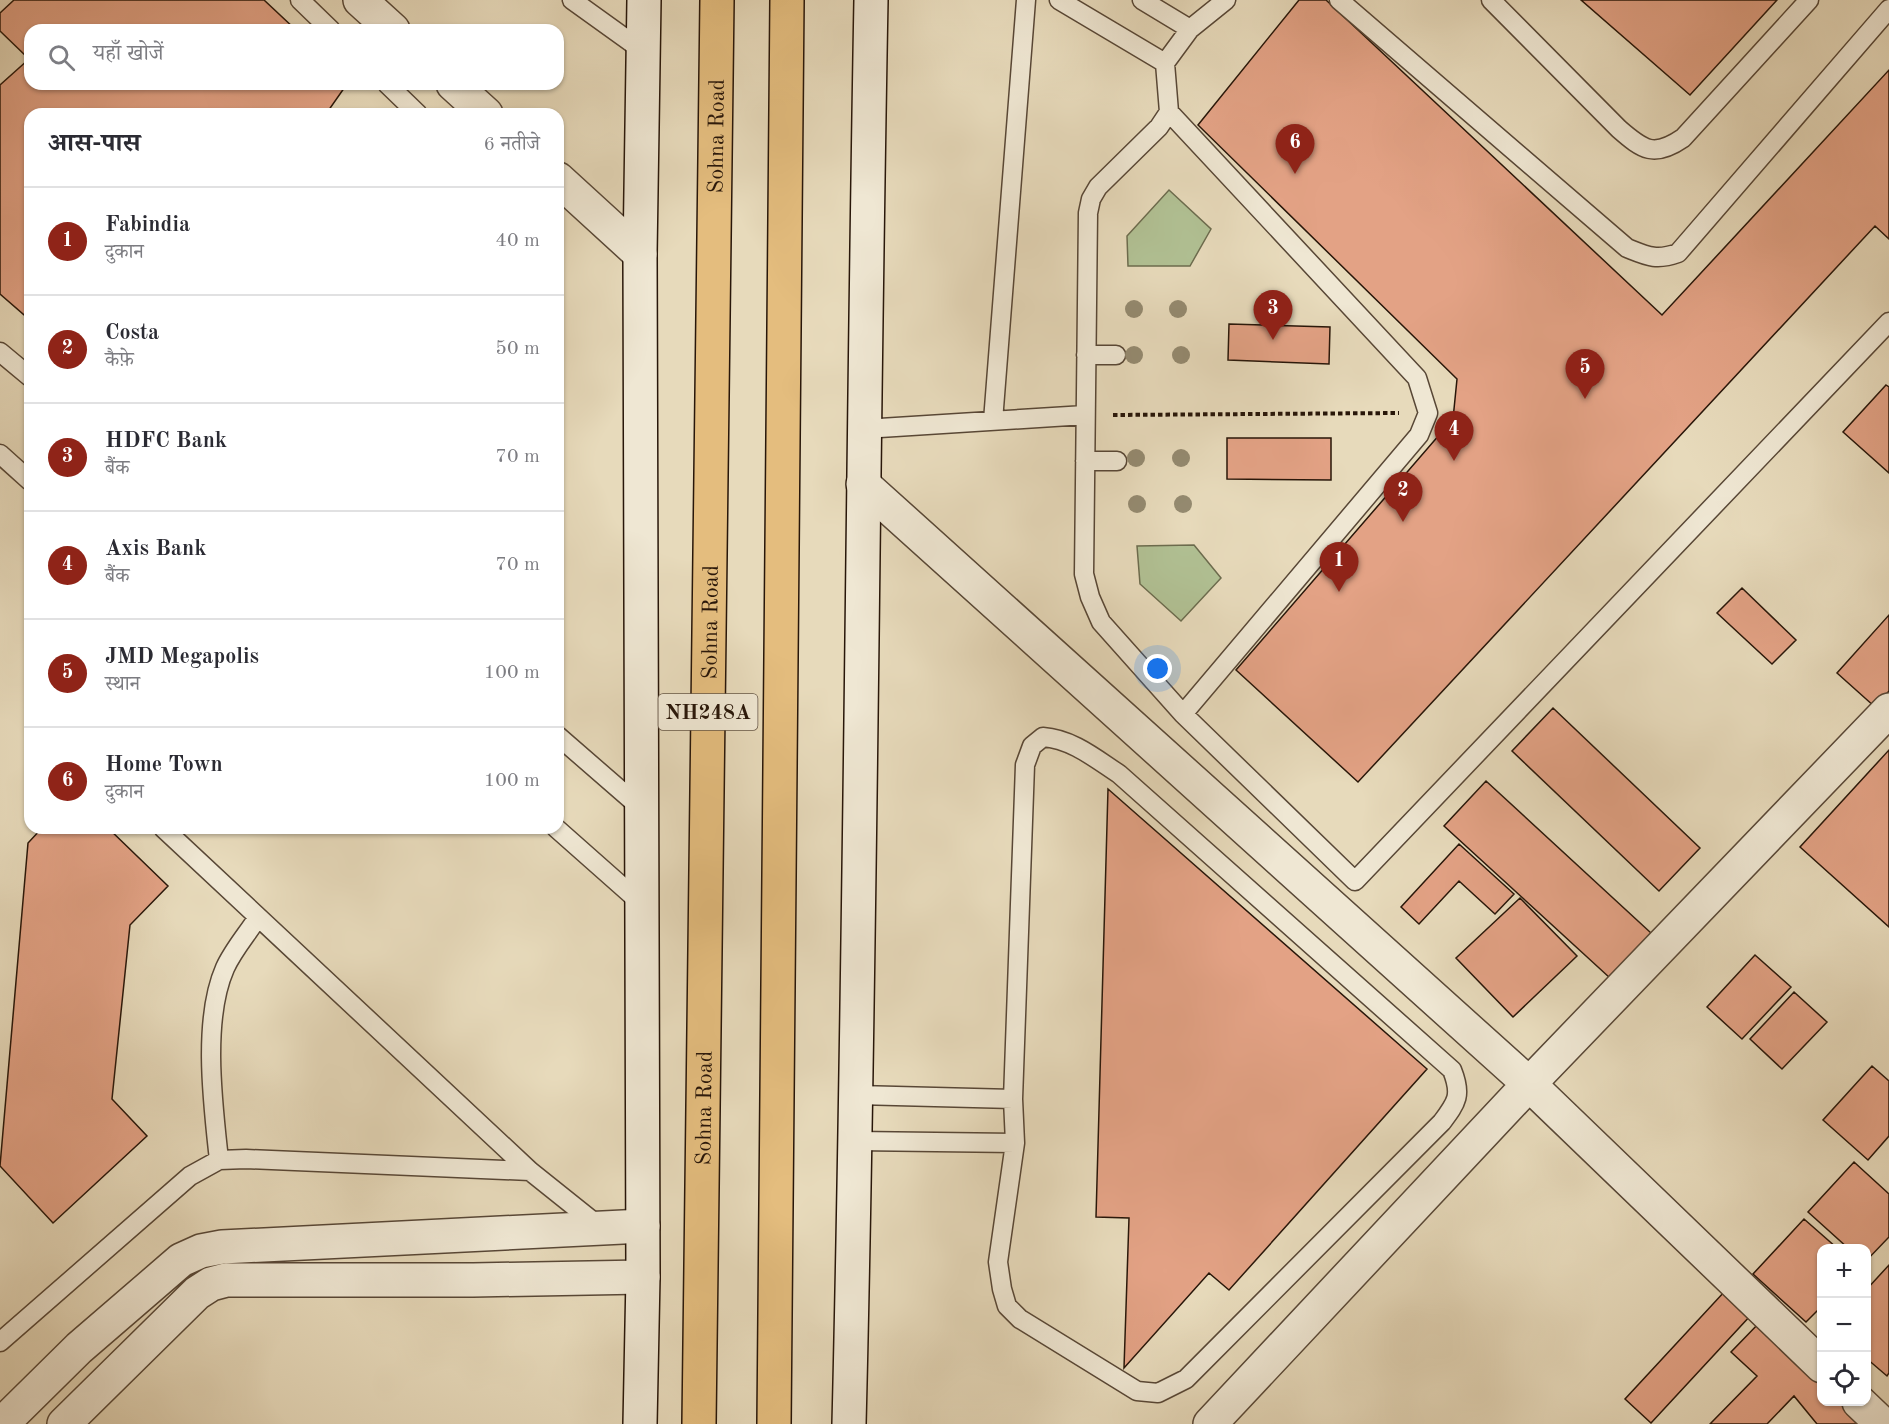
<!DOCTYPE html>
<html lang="hi">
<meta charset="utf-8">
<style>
body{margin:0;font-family:"Old Standard TT","Noto Serif Devanagari",serif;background:#f2f2f3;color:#2b2b33}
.controls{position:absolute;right:18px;bottom:18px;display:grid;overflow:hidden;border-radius:12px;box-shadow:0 2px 4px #0004}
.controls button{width:54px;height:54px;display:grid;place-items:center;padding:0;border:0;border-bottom:2px solid #e1e1e2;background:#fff;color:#2b2b33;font:30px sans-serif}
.you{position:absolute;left:1158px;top:669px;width:21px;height:21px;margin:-15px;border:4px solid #fff;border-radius:50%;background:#1a73e8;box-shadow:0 0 0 9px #1a73e833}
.badge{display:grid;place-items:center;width:39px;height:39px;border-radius:50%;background:#8f2418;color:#fff;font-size:20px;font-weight:700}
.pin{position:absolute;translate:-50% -50px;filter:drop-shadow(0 2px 3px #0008)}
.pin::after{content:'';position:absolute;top:32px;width:21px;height:18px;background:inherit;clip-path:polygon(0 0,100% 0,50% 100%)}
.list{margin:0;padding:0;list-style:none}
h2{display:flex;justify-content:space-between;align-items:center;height:78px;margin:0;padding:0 24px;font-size:26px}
h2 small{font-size:20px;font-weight:400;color:#7c7c81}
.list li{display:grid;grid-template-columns:39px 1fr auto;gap:18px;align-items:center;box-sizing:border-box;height:108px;padding:0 24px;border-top:2px solid #e1e1e2}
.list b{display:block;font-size:22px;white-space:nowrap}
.list p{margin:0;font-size:20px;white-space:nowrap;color:#7c7c81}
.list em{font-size:20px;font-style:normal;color:#7c7c81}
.icon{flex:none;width:33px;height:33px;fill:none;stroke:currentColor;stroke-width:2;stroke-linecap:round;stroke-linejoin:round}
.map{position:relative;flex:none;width:1889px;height:1424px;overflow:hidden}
.search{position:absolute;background:#fff;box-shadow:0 2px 4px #0004;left:24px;top:24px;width:540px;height:66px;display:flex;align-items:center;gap:15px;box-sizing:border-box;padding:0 21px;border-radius:18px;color:#7c7c81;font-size:22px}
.panel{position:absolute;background:#fff;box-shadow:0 2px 4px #0004;left:24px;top:108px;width:540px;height:726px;border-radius:18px}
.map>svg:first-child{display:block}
</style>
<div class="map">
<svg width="1889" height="1424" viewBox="0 0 1889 1424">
<rect width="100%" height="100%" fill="#e7dabb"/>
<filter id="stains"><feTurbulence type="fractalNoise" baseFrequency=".00333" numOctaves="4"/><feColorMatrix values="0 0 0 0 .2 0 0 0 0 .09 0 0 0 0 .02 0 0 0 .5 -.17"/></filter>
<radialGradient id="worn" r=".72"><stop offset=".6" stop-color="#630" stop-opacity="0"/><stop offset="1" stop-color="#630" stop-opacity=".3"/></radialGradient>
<path fill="#b1c194" stroke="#6c6c4e" stroke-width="1.5" d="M1169 190 1211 229 1190 266H1128L1127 236Z
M1194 545 1221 578 1181 621 1140 584 1137 546Z"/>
<path fill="#e3a285" stroke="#281609" stroke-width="1.5" d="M14 0H264L296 30H30V84H347L326 114H30V320L0 294V85L29 59 0 31V13Z
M1299 0H1326L1662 315 1889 70V239L1875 226 1358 782 1236 670 1453 419 1457 379 1198 125Z
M1581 0H1777L1690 95Z
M1229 324 1330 327 1329 364 1228 360Z
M1886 385 1889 387V473L1843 432Z
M1227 438H1331V480L1227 479Z
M1742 588 1796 640 1772 664 1717 613Z
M1889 615V691L1875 707 1837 673Z
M1553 708 1700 848 1659 891 1512 751Z
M1889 750V927L1800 847Z
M1486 781 1651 933 1610 978 1444 826Z
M1108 789 1427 1069 1229 1290 1209 1273 1124 1368 1129 1218 1096 1217Z
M42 828H108L168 886 130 925 112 1099 147 1136 53 1223 0 1166 28 843Z
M1459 844 1514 894 1495 914 1459 881 1419 924 1401 907Z
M1520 898 1577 956 1513 1017 1456 958Z
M1755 955 1791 987 1742 1039 1707 1007Z
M1794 992 1827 1022 1782 1069 1750 1039Z
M1872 1066 1889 1081V1136L1868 1160 1823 1120Z
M1854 1162 1889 1194V1237L1866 1261V1248H1848L1808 1212Z
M1804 1219 1837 1248H1822V1306L1806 1322 1753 1274Z
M1889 1265V1373L1887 1376 1866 1358V1290Z
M1725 1291 1751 1315 1651 1423 1625 1399Z
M1761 1321 1822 1379V1402H1845L1870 1424H1817L1794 1396 1767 1424H1710L1757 1376 1731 1352Z"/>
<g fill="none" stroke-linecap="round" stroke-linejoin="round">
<defs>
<path id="lane" d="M300 0 331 30
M572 0 643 51
M1059 0 1165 63
M1142 0 1190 29
M1226 0 1190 29 1165 63 1169 112 1159 127 1098 187 1091 199 1088 213 1084 574 1090 597 1101 622 1183 714 1355 881 1889 322
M1339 0 1627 248C1647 256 1656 261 1678 253L1889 9
M1491 0 1619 129C1643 150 1654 158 1683 138L1809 0
M387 84 418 114
M1169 112 1417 378 1428 413 1419 435 1183 714
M0 352 30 377
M1086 355H1116
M993 421 1026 0
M864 429 1085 415
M0 454 30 481
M1085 461H1117
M558 736 642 809
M1043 737C1072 739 1096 759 1119 774L1452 1070C1462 1095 1457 1102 1442 1122L1186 1379 1158 1393 1137 1391 1020 1319 1007 1306 1002 1289 998 1262 1015 1143 1013 1099 1025 765 1032 746Z
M163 828 530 1171 600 1227
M556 828 643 905
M857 1095 1013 1099
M856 1141 1015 1143
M219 1160C213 1105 202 1020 225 968 233 950 248 933 258 917
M0 1342 190 1176 219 1160 246 1159 530 1171"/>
<path id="street" d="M360 0 393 30
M453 84 486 114
M558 179 640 254
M863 484 1529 1084 1822 1366
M1859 1402 1882 1424
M2 1424 79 1348 181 1260 201 1251 222 1247 643 1226
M64 1424 197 1293 211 1284 226 1280H473L643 1277
M1210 1424 1529 1084 1889 710"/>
<path id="secondary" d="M640 1424 643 1277 640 254 644 0
M849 1424C861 949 862 475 871 0"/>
<g id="highway">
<path id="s1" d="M699 1424 717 0"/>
<path d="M774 1424 787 0"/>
</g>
</defs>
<use href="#lane" stroke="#584736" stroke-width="21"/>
<use href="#street" stroke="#584736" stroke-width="36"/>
<use href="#secondary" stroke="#281609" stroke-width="36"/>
<use href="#highway" stroke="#281609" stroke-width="36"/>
<path stroke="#281609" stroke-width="4" stroke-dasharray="4.5 3" stroke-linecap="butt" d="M1113 415 1399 413"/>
<use href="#lane" stroke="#efe7d3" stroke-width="18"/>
<use href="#street" stroke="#efe7d3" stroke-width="33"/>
<use href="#secondary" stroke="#efe7d3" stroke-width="33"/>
<use href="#highway" stroke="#e4bd7e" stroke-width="33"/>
</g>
<g fill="#948a70">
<circle cx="1134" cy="309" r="9"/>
<circle cx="1178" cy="309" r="9"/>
<circle cx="1134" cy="355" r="9"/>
<circle cx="1181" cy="355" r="9"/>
<circle cx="1136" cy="458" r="9"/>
<circle cx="1181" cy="458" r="9"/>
<circle cx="1137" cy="504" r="9"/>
<circle cx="1183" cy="504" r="9"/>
</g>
<g text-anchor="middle" stroke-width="4.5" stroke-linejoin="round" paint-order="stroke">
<rect fill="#efe7d3" stroke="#645546" stroke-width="1.5" x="658.5" y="694" width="99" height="36" rx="4.5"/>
<g font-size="21" font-weight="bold" fill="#281609">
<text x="708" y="719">NH248A</text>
</g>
<g font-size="22" fill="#281609" stroke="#efe7d3">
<text dy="8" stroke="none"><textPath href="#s1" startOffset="1288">Sohna Road</textPath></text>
<text dy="8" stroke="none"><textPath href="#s1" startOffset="802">Sohna Road</textPath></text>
<text dy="8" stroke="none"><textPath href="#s1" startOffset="316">Sohna Road</textPath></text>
</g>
</g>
<rect width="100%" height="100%" filter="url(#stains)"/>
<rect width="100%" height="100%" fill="url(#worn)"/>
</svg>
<div class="controls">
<button>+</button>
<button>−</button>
<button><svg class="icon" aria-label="locate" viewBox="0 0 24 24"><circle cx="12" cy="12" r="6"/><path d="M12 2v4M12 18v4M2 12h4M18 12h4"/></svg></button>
</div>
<div class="you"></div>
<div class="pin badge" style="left:1339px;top:592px">1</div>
<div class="pin badge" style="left:1403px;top:522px">2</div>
<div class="pin badge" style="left:1273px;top:340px">3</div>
<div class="pin badge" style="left:1454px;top:461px">4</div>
<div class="pin badge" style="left:1585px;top:399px">5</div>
<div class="pin badge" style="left:1295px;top:174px">6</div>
<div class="search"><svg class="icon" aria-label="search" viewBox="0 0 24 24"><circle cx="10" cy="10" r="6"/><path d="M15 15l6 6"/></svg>यहाँ खोजें</div>
<section class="panel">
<h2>आस-पास<small>6 नतीजे</small></h2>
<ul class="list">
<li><span class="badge">1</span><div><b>Fabindia</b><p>दुकान</p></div><em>40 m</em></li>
<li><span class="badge">2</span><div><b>Costa</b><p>कैफ़े</p></div><em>50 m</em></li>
<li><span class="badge">3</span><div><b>HDFC Bank</b><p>बैंक</p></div><em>70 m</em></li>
<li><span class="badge">4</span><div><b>Axis Bank</b><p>बैंक</p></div><em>70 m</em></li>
<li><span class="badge">5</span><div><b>JMD Megapolis</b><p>स्थान</p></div><em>100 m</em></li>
<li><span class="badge">6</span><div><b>Home Town</b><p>दुकान</p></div><em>100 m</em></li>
</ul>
</section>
</div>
